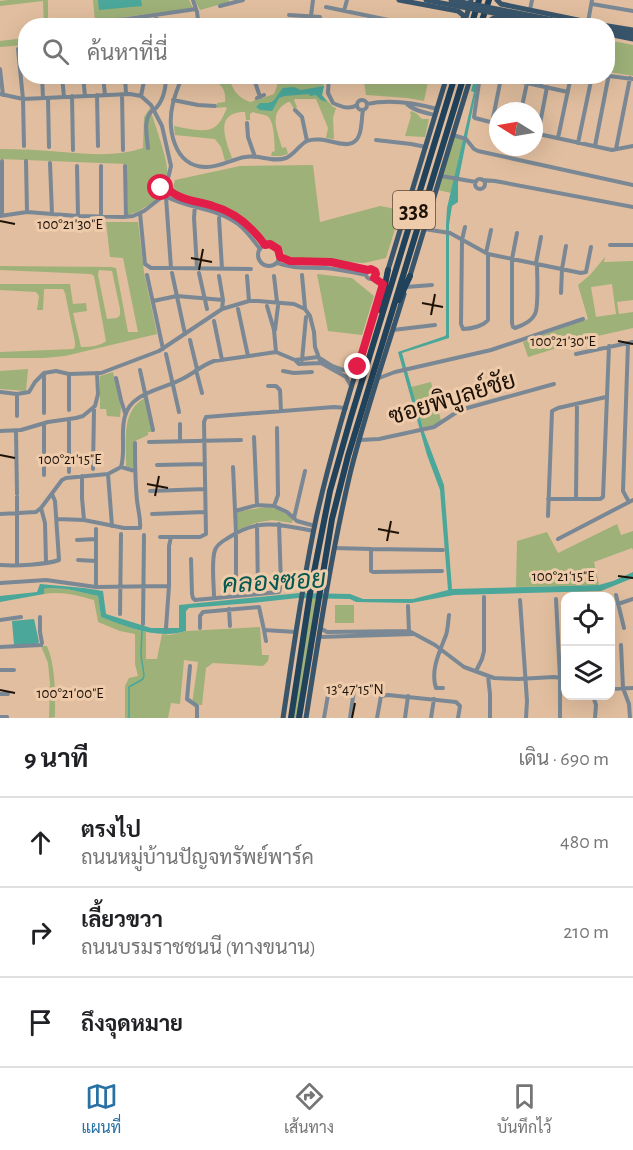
<!DOCTYPE html>
<html lang="th">
<meta charset="utf-8">
<style>
body{margin:0;font-family:"Alegreya Sans",Sarabun,sans-serif;background:#f2f2f2;color:#202124}
.controls{position:absolute;right:18px;bottom:18px;display:grid;overflow:hidden;border-radius:12px;box-shadow:0 6px 24px #0002}
.controls button{width:54px;height:54px;display:grid;place-items:center;padding:0;border:0;border-bottom:2px solid #e0e0e0;background:#fff;color:#202124;font:30px sans-serif}
.compass{position:absolute;left:489px;top:102px;width:54px;height:54px;border-radius:50%;background:#fff;box-shadow:0 6px 24px #0002;rotate:281deg}
.stop{position:absolute;width:18px;height:18px;margin:-14px;border:4px solid #e11d48;border-radius:50%;background:#fff}
.stop.end{background:#e11d48;border-color:#fff;box-shadow:0 2px 6px #0008}
.list{margin:0;padding:0;list-style:none}
h2{display:flex;justify-content:space-between;align-items:center;height:78px;margin:0;padding:0 24px;font-size:26px}
h2 small{font-size:20px;font-weight:400;color:#757577}
.list li{display:grid;grid-template-columns:39px 1fr auto;gap:18px;align-items:center;box-sizing:border-box;height:90px;padding:0 24px;border-top:2px solid #e0e0e0}
.list b{display:block;font-size:22px;white-space:nowrap}
.list p{margin:0;font-size:20px;white-space:nowrap;color:#757577}
.list em{font-size:20px;font-style:normal;color:#757577}
.icon{flex:none;width:33px;height:33px;fill:none;stroke:currentColor;stroke-width:2;stroke-linecap:round;stroke-linejoin:round}
.map{position:relative;flex:none;width:633px;height:718px;overflow:hidden}
.search{position:absolute;background:#fff;box-shadow:0 6px 24px #0002;left:18px;right:18px;top:18px;height:66px;display:flex;align-items:center;gap:15px;box-sizing:border-box;padding:0 21px;border-radius:24px;color:#757577;font-size:22px}
.sheet{height:348px;background:#fff}
nav{display:flex;justify-content:space-around;align-items:center;box-sizing:border-box;height:84px;border-top:2px solid #e0e0e0;background:#fff;font-size:16px;color:#757577}
nav a{display:grid;justify-items:center;gap:3px}
nav .on{color:#2771a4}
.map>svg:first-child{display:block}
</style>
<div class="map">
<svg width="633" height="718" viewBox="0 0 633 718">
<rect width="100%" height="100%" fill="#e1be9f"/>
<path fill="#9eb178" fill-rule="evenodd" d="M8 0H48V25H44L43 1 0 6V1Z
M93 0H189L193 8 95 21Z
M195 0H229V2L200 10Z
M25 38V45L0 47V41Z
M608 40 633 45V76L609 72 612 49 608 47Z
M184 77H229C232 89 237 97 250 102L254 101 255 98 257 100 274 94 277 86V77H283L287 81 300 83 299 77H308L309 83H324L322 95 333 107 336 108 333 118 334 139 326 138 328 128 316 99H295L294 100 297 107 294 109 290 102H288C268 113 277 129 282 148L286 147 288 154 281 156H271L272 152 275 151C274 142 275 121 267 116 264 114 257 114 253 112L250 114V120H246L245 112C214 112 225 139 232 158L225 161 221 147 215 139 175 135 174 126C184 128 205 133 213 128 220 125 224 114 227 108L225 107 217 108V103L225 102C228 75 201 80 183 80Z
M362 77H429L424 101 407 98 366 95 364 82Z
M150 108C154 123 169 161 167 174 166 180 160 185 156 189V200L139 211 128 215 126 164 0 159V149C21 149 41 150 62 152 90 154 116 157 143 148L144 117Z
M411 111 416 113 422 119H429L425 137 405 136 411 116 410 113Z
M454 137 463 139 451 193 438 190Z
M313 165 320 222 380 206 401 210 386 258 364 263 292 259 286 257 281 247 274 243 267 241 241 216 218 204 172 191 175 180 240 166Z
M106 222H138L144 272 157 334 65 356 44 358H0V352L73 349 75 347V342L65 293 63 289H44L43 310H37L39 296 36 292 0 290V284H70L73 304 86 303 87 311 73 313 81 347C89 347 101 346 106 341L94 276 91 274 0 270V266L111 267 116 268 128 332H138L123 258 110 257ZM99 270 112 271 120 309V315L117 318 107 319 98 275Z
M605 257 604 262 633 261V300L617 302 619 314 633 312V328L589 338 528 357 523 342 588 319 578 285 590 275ZM612 284 616 314 596 317 591 287Z
M317 274 352 278 374 296 362 335 328 331Z
M28 369 26 391 0 389V371Z
M113 372 121 408 120 417 107 416 106 409H100V376Z
M431 382 441 420 437 424 423 428 411 387Z
M145 398 154 432H148V435L133 442 134 467 132 468 126 466C127 443 120 411 145 398Z
M265 507 278 509 293 518 292 523 272 520 255 523 238 530 236 517 237 512Z
M617 524 621 535 633 531V550L632 548 594 562 599 585 516 587 517 541 547 532 558 553Z
M47 588 67 589 98 596 101 617 137 630 146 632V659H157L162 634 170 635 187 631 260 627 262 655H269L268 661 263 666 213 663 206 668 202 705 192 704 198 662 184 660 180 704 171 703 168 718H125V686L129 678 138 676 135 664V634L120 631 98 622 94 600C77 595 61 591 44 594V589Z
M311 598H316L297 718H293Z
M335 605H354V623H335Z
M41 646H47C56 668 55 693 55 717L49 718 50 684 48 663Z"/>
<path fill="#4aa79a" d="M98 0H141L142 6 99 10Z
M475 77H479L458 182V202L452 206 449 225V338L402 353 424 432 444 485 452 589 599 585 613 581 633 572V578L601 591 454 595 411 603 356 602 350 599 298 598 251 603 189 608 186 611V631C158 640 128 627 101 617L98 596 67 589 47 588 44 589V594L0 602V596L37 592 40 584 84 588 103 591 106 614 151 628H179V605L300 593 350 594 363 599H413L448 590 440 490 427 455 398 352 445 336 446 335V225L447 208 474 92 471 91Z
M324 86 322 95 327 102 321 100 316 95 310 96 309 94 285 96 279 98 272 111 260 110 256 107 260 103C277 104 273 99 283 88L294 87 301 90Z
M34 619 39 642 37 644 14 645 12 621Z"/>
<g fill="none" stroke-linecap="round" stroke-linejoin="round">
<path stroke="#4aa79a" stroke-width="1.5" d="M129 718V687L143 679 144 675 141 655 142 631"/>
<path stroke="#798894" stroke-width="4" d="M193 0 197 12 198 20
M592 4 633 11
M220 6 243 0
M326 7 417 26
M530 10 532 0
M344 11 347 0
M156 15 158 26
M289 15 320 17
M311 16 313 0
M588 22 592 0
M99 26 101 22 103 21 127 19 196 9
M193 26 194 22 198 20 201 21 203 26
M494 26H495
M18 49 23 99 24 146
M0 69 3 95
M42 76 43 98
M62 76 64 97
M83 76 85 96
M103 76 105 95
M125 76 126 94
M182 76C179 86 175 94 173 103 167 127 173 166 205 167 219 168 232 159 245 157 259 154 272 163 286 158 294 155 300 144 307 141 322 135 342 148 352 143 363 139 361 119 363 110
M253 76 260 97
M329 76 328 93 333 103C342 107 349 110 357 105
M480 76 474 117 475 118 498 124
M495 76 568 92
M609 76 633 79
M541 86 543 76
M0 94 23 99 130 94 141 96 151 105 162 126 171 166 166 187
M122 94 123 150
M97 95 98 146
M72 96 73 150
M141 96 145 76
M48 98 49 147
M257 98 264 95
M173 100 198 105 215 106
M357 105a5 5 0 1 1 10 0a5 5 0 1 1-10 0Z
M367 104C390 99 415 103 437 109
M407 104C414 111 426 113 435 115
M154 110C164 101 166 89 166 76
M295 110 302 117 307 141
M521 111 527 83
M247 123 248 137 255 157
M492 123 501 78
M534 133 612 150 633 146
M538 134 547 87
M453 135 466 139 474 149 478 151 633 185
M558 138 571 76
M376 140 411 144 426 147
M578 143 592 76
M595 146 608 79 609 76 608 75
M148 148C147 135 142 118 154 109
M616 149 630 78
M2 161V215
M26 161 27 212
M50 163 52 214
M77 166 78 216
M101 166V216
M125 166 126 216
M441 176 476 182
M475 184a5 5 0 1 1 10 0a5 5 0 1 1-10 0Z
M482 180 495 181 633 207
M169 191C183 199 198 201 214 206 235 212 252 227 265 245
M167 197C190 209 217 208 238 224 247 231 253 240 260 249
M195 205 194 218 197 268
M140 213 145 264 151 268H171L166 197
M0 216 27 212 78 216 124 217 133 216 144 211 162 197 166 196 169 191 166 187 161 188 159 191V195L162 197
M219 218 222 269
M465 227 462 240 461 324 463 329C471 329 483 326 488 320V254
M424 229 450 233 488 254 581 273 586 272 591 247
M517 233 512 259V323L513 327 515 328C521 326 532 321 535 314 539 306 537 275 537 264
M258 255a11 11 0 1 1 22 0a11 11 0 1 1-22 0Z
M610 245H633
M486 253 491 230
M280 257 290 261 331 263 368 270
M277 263C293 269 307 267 324 268 338 269 352 272 366 275
M536 263 541 237
M171 268 251 269
M366 274a5 5 0 1 1 10 0a5 5 0 1 1-10 0Z
M172 273 185 334
M199 273 207 309
M147 275 163 349
M302 275 305 308
M219 276 223 300 222 309
M247 276 249 301
M274 276 277 302
M406 287 432 285
M561 293 562 269 566 246
M153 301 177 296 223 300
M267 306 274 330 276 352
M238 309 248 356
M214 321 222 360
M275 330 278 306
M393 330 435 325
M190 340 197 369
M628 343 623 491 629 502
M166 354 179 412
M576 354 633 342
M295 360 318 357 332 366 343 370 357 367
M302 360 306 317
M140 370 153 430
M196 370 202 393
M283 371 294 373 312 372
M116 378 121 400 125 413
M379 378 395 372 491 350 583 319
M268 386H276L280 390 281 411
M0 392 17 394 29 392 35 382 44 373 56 371 69 374 101 373 159 351 222 309 249 301H258L294 304 305 309 310 316 314 332 315 347 321 363 346 377 351 386
M69 410V375
M44 413V374
M17 416V394
M69 419V472
M44 423V475
M180 424V441
M0 431 21 430 48 422 76 418 83 416 95 406 98 394 97 373
M16 431 17 494
M254 437 257 505
M360 440 379 439 434 427 460 410 554 384
M149 442 241 440
M157 465 204 464
M121 467 135 471
M233 467 236 532V596
M93 469 94 409
M108 474 112 526
M82 476V498L84 520
M150 491 205 489
M548 499H600L603 497 609 346
M576 499 577 404
M274 506 278 495 277 428
M41 508 45 523 46 562
M235 511 257 505 274 506 287 512 297 521 315 526
M0 514 36 512 41 508 62 480 66 478 108 474 121 467C126 450 120 432 125 416 131 392 164 389 182 379 193 374 202 365 214 361L276 352 295 360 299 364 321 363
M152 514 205 512
M548 516 552 411 558 408 606 397
M294 518 305 471
M57 519 84 520 124 528H140C141 520 138 510 137 500 135 481 135 462 135 443
M257 525 258 594
M160 537H171
M558 539 633 500
M77 540 96 539
M334 548 371 549V571L373 572 442 571
M371 549 443 550
M191 559 192 594 193 598 195 600 279 592 281 585 279 524
M78 560 96 561
M0 565C16 566 45 565 59 560L55 501 52 494
M17 565V497
M0 583 46 580 96 587 169 586V546L171 537H200L206 534 204 422 206 417 334 407 346 408
M96 587V529
M587 595V596
M616 595 624 628
M214 597C214 586 211 561 215 550 217 544 223 541 228 538 258 518 280 524 313 531
M556 599 560 678V718
M520 600 527 701 526 718
M618 604 633 599
M408 606 409 632
M229 609 230 626
M120 614 121 534
M0 620 21 617
M143 624 144 535
M166 628 169 586
M200 628V616L203 612 259 607 264 630 296 632
M320 628 327 632 409 631 435 645 464 667 494 678 518 679 554 677 566 679
M264 630 266 641
M319 637 414 634
M621 645 623 688 629 704 630 718
M0 647 41 645 42 643 40 632V617
M190 666 187 699 197 706V718
M0 670H14
M476 671 482 659 484 651V597
M488 676 490 694V718
M443 688H436C430 670 440 651 446 635 448 629 448 622 449 615
M610 689 633 688
M0 694H8
M593 696 596 705 595 718
M0 717H7
M324 718 328 695
M350 718 354 690
M377 718 381 696 388 695 456 702 460 706 458 718
M405 718 408 696
M431 718 434 699"/>
<path stroke="#39556b" stroke-width="5" d="M399 0 458 11 463 15 464 22
M497 0 501 4 607 26
M465 21 471 0
M487 22 494 18H499L540 26
M608 26 633 30
M608 30 633 35
M608 34 633 39
M387 273 447 76
M409 279 471 76
M283 718C293 652 302 585 316 519 333 442 358 366 381 290
M306 718C319 636 331 555 350 474 365 413 386 353 404 294"/>
<path stroke="#21425b" stroke-width="6" d="M471 26 479 0
M480 26 489 0
M399 300 410 276
M380 310 388 270
M291 718 311 587 330 491 351 417 455 76
M299 718 332 519 348 456 464 76"/>
<path stroke="#39556b" stroke-width="5" d="M426 0 561 26
M451 0 584 26"/>
</g>
<g fill="none" stroke-linecap="round" stroke-linejoin="round">
<path stroke="#e11d48" stroke-width="8" d="M161 188 166 187C177 200 198 201 213 206 235 212 252 227 265 245L270 244 278 249 280 257 290 261 331 262 368 270 371 269 375 271 376 274 374 278 383 284 358 367"/>
</g>
<path fill="none" stroke="#1e1207" stroke-width="2" d="M0 221 15 224M191 258 212 262M199 270 203 249M422 303 443 307M431 315 435 294M618 341 633 344M0 455 15 458M147 484 168 488M155 496 159 476M378 529 399 533M387 541 391 521M618 576 633 578M0 690 15 693M352 718 355 703"/>
<g text-anchor="middle" stroke-width="6" stroke-linejoin="round" paint-order="stroke">
<rect fill="#eecbab" stroke="#5c4a38" stroke-width="1.5" x="393" y="191" width="42" height="38" rx="4.5"/>
<g font-size="22" font-weight="bold" fill="#1e1207">
<text x="414" y="218">338</text>
</g>
<g font-size="24" fill="#1e1207" stroke="#eecbab">
<text transform="translate(452 398) rotate(-17)" y="8">ซอยพิบูลย์ชัย</text>
</g>
<g font-size="26" font-style="italic" fill="#03584f" stroke="#eecbab">
<text transform="translate(274 581) rotate(-3)" y="9">คลองซอย</text>
</g>
</g>
<g font-size="15" text-anchor="middle" fill="#1e1207" stroke="#eecbab" stroke-width="6" stroke-linejoin="round" paint-order="stroke">
<text x="70" y="229">100°21'30"E</text>
<text x="563" y="346">100°21'30"E</text>
<text x="70" y="464">100°21'15"E</text>
<text x="563" y="581">100°21'15"E</text>
<text x="355" y="694">13°47'15"N</text>
<text x="70" y="698">100°21'00"E</text>
</g>
</svg>
<div class="controls">
<button><svg class="icon" aria-label="locate" viewBox="0 0 24 24"><circle cx="12" cy="12" r="6"/><path d="M12 2v4M12 18v4M2 12h4M18 12h4"/></svg></button>
<button><svg class="icon" aria-label="layers" viewBox="0 0 24 24"><path d="M12 4l9 5-9 5-9-5zM3 14l9 5 9-5"/></svg></button>
</div>
<svg class="compass" viewBox="-18 -18 36 36"><path d="M0-13l5 13h-10z" fill="#e53935"/><path d="M0 13l5-13h-10z" fill="#757577"/></svg>
<div class="stop" style="left:161px;top:188px"></div>
<div class="stop end" style="left:358px;top:367px"></div>
<div class="search"><svg class="icon" aria-label="search" viewBox="0 0 24 24"><circle cx="10" cy="10" r="6"/><path d="M15 15l6 6"/></svg>ค้นหาที่นี่</div>
</div>
<section class="sheet">
<h2>9 นาที<small>เดิน · 690 m</small></h2>
<ul class="list">
<li><svg class="icon" aria-label="ahead" viewBox="0 0 24 24"><path d="M12 20V5M6 11l6-6 6 6"/></svg><div><b>ตรงไป</b><p>ถนนหมู่บ้านปัญจทรัพย์พาร์ค</p></div><em>480 m</em></li>
<li><svg class="icon" aria-label="right" viewBox="0 0 24 24"><path d="M7 20v-9h11M14 6l5 5-5 5"/></svg><div><b>เลี้ยวขวา</b><p>ถนนบรมราชชนนี (ทางขนาน)</p></div><em>210 m</em></li>
<li><svg class="icon" aria-label="arrive" viewBox="0 0 24 24"><path d="M6 21V4h12l-3 4 3 4H6"/></svg><div><b>ถึงจุดหมาย</b></div></li>
</ul>
</section>
<nav>
<a class="on"><svg class="icon" aria-label="map" viewBox="0 0 24 24"><path d="M3 6l6-2 6 2 6-2v14l-6 2-6-2-6 2zM9 4v14M15 6v14"/></svg>แผนที่</a>
<a><svg class="icon" aria-label="directions" viewBox="0 0 24 24"><path d="M12 3l9 9-9 9-9-9zM9 14v-3h6M13 9l2 2-2 2"/></svg>เส้นทาง</a>
<a><svg class="icon" aria-label="saved" viewBox="0 0 24 24"><path d="M7 4h10v16l-5-4-5 4z"/></svg>บันทึกไว้</a>
</nav>
